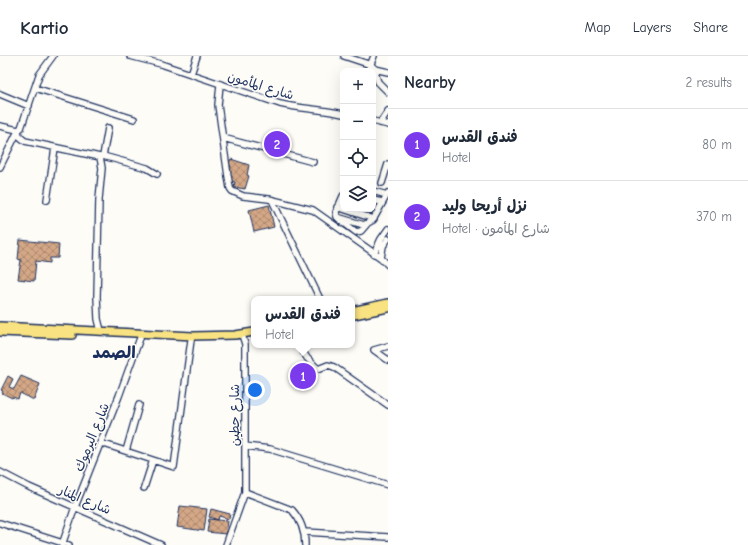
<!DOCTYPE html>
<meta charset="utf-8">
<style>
body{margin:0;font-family:"Comic Neue","Playpen Sans Arabic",sans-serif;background:#f2f2f3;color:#1f2937}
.controls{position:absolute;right:12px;top:12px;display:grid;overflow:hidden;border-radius:8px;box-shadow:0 4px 16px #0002}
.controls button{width:36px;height:36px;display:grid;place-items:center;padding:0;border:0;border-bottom:1px solid #e0e1e3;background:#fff;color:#1f2937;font:20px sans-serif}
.you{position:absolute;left:255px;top:334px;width:14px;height:14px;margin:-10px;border:3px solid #fff;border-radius:50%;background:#1a73e8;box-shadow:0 0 0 6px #1a73e833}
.badge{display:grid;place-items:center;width:26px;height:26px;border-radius:50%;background:#7c3aed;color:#fff;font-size:13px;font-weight:700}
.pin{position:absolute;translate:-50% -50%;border:2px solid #fff;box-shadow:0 1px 4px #0006}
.popup{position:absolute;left:251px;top:240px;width:104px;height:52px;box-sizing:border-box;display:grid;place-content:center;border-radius:8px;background:#fff;filter:drop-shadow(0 1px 3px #0005);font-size:13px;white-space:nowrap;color:#747a83}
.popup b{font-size:15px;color:#1f2937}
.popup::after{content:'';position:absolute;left:50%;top:100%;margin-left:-8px;border:8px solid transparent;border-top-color:#fff}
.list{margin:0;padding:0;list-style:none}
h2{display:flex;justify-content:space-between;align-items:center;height:52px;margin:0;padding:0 16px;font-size:17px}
h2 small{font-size:13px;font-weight:400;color:#747a83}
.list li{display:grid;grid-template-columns:26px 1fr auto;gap:12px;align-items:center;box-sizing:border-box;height:72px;padding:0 16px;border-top:1px solid #e0e1e3}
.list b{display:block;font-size:15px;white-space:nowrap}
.list p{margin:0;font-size:13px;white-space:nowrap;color:#747a83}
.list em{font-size:13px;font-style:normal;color:#747a83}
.icon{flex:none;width:22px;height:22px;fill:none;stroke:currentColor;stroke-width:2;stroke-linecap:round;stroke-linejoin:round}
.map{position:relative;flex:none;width:388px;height:489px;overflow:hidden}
header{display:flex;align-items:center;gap:24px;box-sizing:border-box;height:56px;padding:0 20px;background:#fff;border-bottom:1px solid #e0e1e3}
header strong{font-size:19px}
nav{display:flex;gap:22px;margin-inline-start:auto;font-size:14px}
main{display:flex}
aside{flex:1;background:#fff}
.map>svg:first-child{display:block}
</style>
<header>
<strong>Kartio</strong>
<nav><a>Map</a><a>Layers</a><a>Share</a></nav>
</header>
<main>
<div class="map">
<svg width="388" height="489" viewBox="0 0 388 489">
<defs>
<pattern id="building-cross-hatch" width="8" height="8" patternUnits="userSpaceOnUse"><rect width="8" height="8" fill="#d4a886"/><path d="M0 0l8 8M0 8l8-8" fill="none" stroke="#ab8971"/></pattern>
</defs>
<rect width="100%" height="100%" fill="#fdfcf7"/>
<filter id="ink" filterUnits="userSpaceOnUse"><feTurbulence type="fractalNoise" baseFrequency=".025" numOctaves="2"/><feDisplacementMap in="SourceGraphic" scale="8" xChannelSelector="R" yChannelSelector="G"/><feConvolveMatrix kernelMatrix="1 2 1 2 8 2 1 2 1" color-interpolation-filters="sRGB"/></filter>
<g filter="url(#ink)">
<path fill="url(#building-cross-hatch)" stroke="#1b2f5e" d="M231 103 249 109 247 119 249 120 245 133 234 131 235 126 230 125 232 120 229 119 231 115 229 114 231 110 228 108Z
M269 149 274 171 254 176 249 154Z
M20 184 59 188 58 202H50V207L36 205 34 225 18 223 21 204 18 203Z
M8 320 13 323 9 331 14 333 21 320 40 328 34 344 20 337 18 343 13 341 12 342 2 337 3 335 1 334Z
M180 450 207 453 204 475 177 471Z
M211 453 230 458 229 463 219 460 218 464 209 461Z
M209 463 228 465 226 478 207 476Z"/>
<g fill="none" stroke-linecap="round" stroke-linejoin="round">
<defs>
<path id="minor" d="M130 0 161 8 280 48C301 53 322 53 343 58
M344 0 371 9 375 13 388 16
M373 11 378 26 388 36
M368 15 374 0
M191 18 197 0
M220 29 218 49 228 120 230 132 232 135 243 140 269 143 313 154 381 202 388 209
M35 32 134 63
M0 38 29 50
M373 65 388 69
M380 67 388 55
M0 70 18 74 21 72 39 19 53 0
M18 74 19 80 25 85 100 101
M223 82 313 106
M103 100 147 112 157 118
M100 101 102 112 99 143 97 241 98 263 101 275
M100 101 103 100 108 72
M0 111 18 75
M382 127 388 108
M373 135 387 139
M343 140 336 156 337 161 364 169 373 164 388 137
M47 144 55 92
M272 144 320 243
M373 144 382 146
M337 151 374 163
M338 162 356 176 361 175 367 168
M374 198 381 183 388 173
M381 202 383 190 388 183
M299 289 307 302 318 313 328 309 334 311 388 349
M388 290 374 294 388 304
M101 387 174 411 191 284
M245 390 270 393 388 429
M126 395 139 349
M0 416 29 431 161 489
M144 432 153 404
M245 436 292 454C301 464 305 476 305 489
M0 467 69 489
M305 476 388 481
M62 489 75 451 119 340 140 282
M226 489 245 436V288L243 282"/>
<path id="major" d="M352 255 388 247
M354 259 388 252
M0 270 193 280 235 279 254 276
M0 276 72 279"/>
</defs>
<use href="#minor" stroke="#1b2f5e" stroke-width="8"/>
<use href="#major" stroke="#1b2f5e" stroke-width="10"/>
<use href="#minor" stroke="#fdfcf7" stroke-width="5.5"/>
<use href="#major" stroke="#f8e281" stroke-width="7"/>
</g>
</g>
<g text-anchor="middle" stroke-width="3" stroke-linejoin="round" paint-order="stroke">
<g font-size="13" fill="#1b2f5e" stroke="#fdfcf7">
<text transform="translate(261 29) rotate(17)" y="5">شارع المأمون</text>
<text transform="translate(234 359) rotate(-90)" y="5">شارع حطين</text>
<text transform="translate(91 381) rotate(-68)" y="5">شارع اليرموك</text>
<text transform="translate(85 443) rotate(23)" y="5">شارع المنار</text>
</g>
<g font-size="17" font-weight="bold" fill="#1b2f5e" stroke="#fdfcf7">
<text x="114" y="302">الصمد</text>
</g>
</g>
</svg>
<div class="controls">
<button>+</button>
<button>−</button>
<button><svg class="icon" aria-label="locate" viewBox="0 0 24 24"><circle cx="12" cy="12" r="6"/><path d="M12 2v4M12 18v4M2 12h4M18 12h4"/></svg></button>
<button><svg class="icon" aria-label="layers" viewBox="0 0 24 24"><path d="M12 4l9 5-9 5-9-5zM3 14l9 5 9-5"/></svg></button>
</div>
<div class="you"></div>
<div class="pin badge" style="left:303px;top:320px">1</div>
<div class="popup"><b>فندق القدس</b>Hotel</div>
<div class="pin badge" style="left:277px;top:88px">2</div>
</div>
<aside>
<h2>Nearby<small>2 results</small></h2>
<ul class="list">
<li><span class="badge">1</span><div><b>فندق القدس</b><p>Hotel</p></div><em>80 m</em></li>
<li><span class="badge">2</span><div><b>نزل أريحا وليد</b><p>Hotel · شارع المأمون</p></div><em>370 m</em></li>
</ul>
</aside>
</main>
